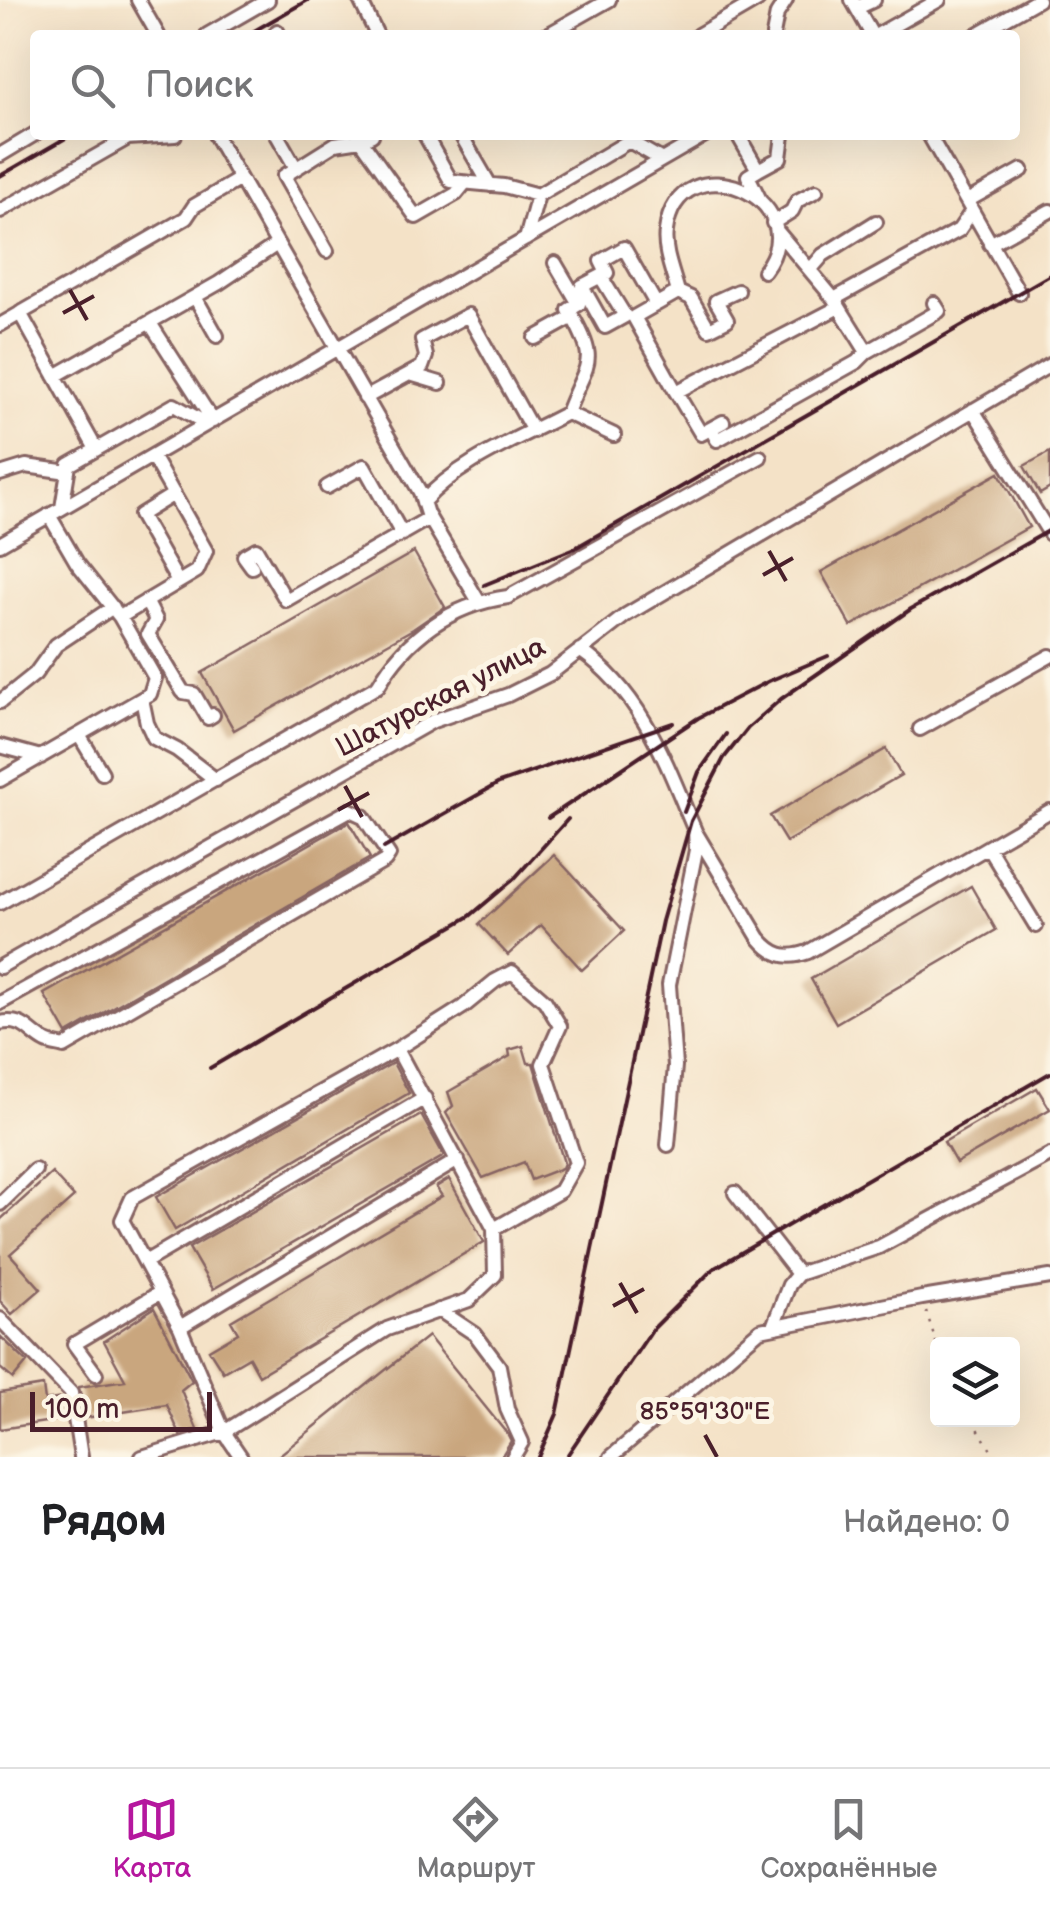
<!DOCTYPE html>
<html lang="ru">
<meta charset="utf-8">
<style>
body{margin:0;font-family:"Balsamiq Sans",sans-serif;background:#f2f2f2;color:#202124}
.controls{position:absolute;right:30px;bottom:30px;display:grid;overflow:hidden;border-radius:10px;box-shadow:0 10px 40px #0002}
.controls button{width:90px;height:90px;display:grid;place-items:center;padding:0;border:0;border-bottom:2px solid #e0e0e0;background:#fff;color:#202124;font:50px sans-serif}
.scale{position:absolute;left:30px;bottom:25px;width:182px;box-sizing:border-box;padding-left:10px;border:5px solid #4a1f2b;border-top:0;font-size:28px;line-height:35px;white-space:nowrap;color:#4a1f2b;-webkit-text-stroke:8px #fcf5e5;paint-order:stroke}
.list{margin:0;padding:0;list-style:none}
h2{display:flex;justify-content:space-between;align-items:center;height:130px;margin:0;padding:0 40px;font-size:42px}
h2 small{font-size:32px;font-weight:400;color:#757577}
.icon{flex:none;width:55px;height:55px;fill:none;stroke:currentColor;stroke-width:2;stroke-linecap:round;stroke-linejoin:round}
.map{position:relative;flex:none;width:1050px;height:1457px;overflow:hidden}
.search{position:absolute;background:#fff;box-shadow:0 10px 40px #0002;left:30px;right:30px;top:30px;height:110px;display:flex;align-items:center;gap:25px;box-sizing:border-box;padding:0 35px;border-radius:10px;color:#757577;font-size:38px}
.sheet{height:310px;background:#fff}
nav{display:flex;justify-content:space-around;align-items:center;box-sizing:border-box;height:140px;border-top:2px solid #e0e0e0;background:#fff;font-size:28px;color:#757577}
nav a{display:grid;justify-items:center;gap:5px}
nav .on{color:#b5179e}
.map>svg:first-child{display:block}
</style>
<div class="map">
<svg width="1050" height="1457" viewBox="0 0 1050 1457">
<rect width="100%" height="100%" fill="#fcf5e5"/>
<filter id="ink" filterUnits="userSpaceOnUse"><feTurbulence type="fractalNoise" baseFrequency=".01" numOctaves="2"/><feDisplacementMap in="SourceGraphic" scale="20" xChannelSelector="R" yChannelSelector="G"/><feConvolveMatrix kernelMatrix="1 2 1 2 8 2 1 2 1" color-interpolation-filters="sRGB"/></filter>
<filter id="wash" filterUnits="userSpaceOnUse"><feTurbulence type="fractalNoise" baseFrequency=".0048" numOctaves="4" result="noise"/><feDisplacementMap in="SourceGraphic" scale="40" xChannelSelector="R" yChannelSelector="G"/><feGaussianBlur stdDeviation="2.25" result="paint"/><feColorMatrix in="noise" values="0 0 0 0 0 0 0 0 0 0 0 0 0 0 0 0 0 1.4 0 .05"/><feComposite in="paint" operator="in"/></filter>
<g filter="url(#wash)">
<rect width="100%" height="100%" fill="#f4e2c7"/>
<g id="blocks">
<path fill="#c9a67e" d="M1050 452V488L1040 494 1024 466Z
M999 473 1029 527 851 626 821 572Z
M414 552 445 607 413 629 234 730 202 673Z
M886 749 901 775 786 842 770 816Z
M349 822 370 858 67 1034 44 994Z
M554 855 624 931 582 970 541 925 508 955 479 924Z
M971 886 996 930 836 1023 811 979Z
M523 1046 528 1063H533L564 1163 562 1168 531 1180 524 1162 483 1178 446 1113 453 1106 448 1092 510 1056 509 1050Z
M393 1063 409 1093 175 1230 156 1197Z
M1037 1088 1050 1109 956 1163 944 1142Z
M421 1115 444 1156 213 1289 189 1248Z
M52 1173 74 1197 10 1254 41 1289 12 1314 0 1301V1220Z
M449 1179 484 1242 259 1375 249 1357 223 1372 209 1350 238 1333 231 1321 442 1196 436 1187Z
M154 1308 192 1381 181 1390 197 1429 180 1435 167 1405 85 1418 79 1387 125 1380 104 1341Z
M0 1336 27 1362 13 1379 0 1368Z
M428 1336 508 1435 511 1441 501 1457H277Z
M43 1386 45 1401 62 1398 65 1419 0 1429V1393Z"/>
</g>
</g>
<g filter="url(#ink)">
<use href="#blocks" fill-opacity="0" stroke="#866362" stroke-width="2.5"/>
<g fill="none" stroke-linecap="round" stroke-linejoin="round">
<defs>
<path id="minor" d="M138 0 158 35
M360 0 377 35
M852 0 872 35
M857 8 874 0
M277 31 279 35
M207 35 268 0
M547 35 609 0
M698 35 758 0
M773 35 777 14 786 0
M877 35 939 0
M976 35 1038 0
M215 135 420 492 427 514 479 602
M277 135 296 168
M372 135 361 140 416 217 456 194 465 183
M425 135 451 181 504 186 538 195
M461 135 490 185
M738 135 758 170 748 176 759 198
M929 135 1019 293
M0 155 35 134
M758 170 780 158 783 135
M967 201 1022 170
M0 211 128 138 175 135
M773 223 792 211 797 201 816 191
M777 231 834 299
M526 239 538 195 629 141 662 160
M990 244 1050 211
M327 251 284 176 335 144 361 140
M555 263 579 304 569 310C600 365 588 358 567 413
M811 269 823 255 876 222
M601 277 625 316 605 327 582 286 607 273 601 261 624 248 656 304
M678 292 691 298 709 329 727 320 716 301 738 291
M195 297 217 336
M934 303 939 311 867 352 834 299 959 230 972 211
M20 313 96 449
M150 323 213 421
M0 325 186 218 194 206 240 179
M535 338 573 317
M410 374 440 383
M55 376 219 283 277 244
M676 392 634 317 678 292C673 273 663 250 666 231 678 138 820 198 764 271
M365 398 422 367 426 356 422 340 468 315 533 431
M973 410 1050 534
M723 422 701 434 676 392 839 307
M711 429 717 440 857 362 867 352
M0 474 26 466 68 472
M327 487 364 466 402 534
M174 494 140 515 178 582
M423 502C459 461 520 438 567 413L614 435
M62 508 69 465 174 405 207 424
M0 544 705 135
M252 567 244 556 256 549 286 600 429 518
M146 601 156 620 148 634 183 692 194 694 208 718 213 715
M120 617 197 571 206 551 152 456
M580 650C643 694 666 763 695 831L696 850 669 985 675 1066 668 1145
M142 699 147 723 154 738 177 750 216 780
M0 702 35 674 56 645 113 607
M920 729 1050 656
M79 735 102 773
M0 746 41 757
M0 780 150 694 155 678 120 617 77 563 49 515
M696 833 759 938C773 955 786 960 808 952L988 847 1036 926
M988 847 1050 811
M0 903 378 686C406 637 451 605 508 597L760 457
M0 967 433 721 508 695 550 674 626 615 1050 365
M0 1003 350 810 363 816 389 855 385 861 64 1047C58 1045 52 1045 46 1042 28 1032 24 1018 0 1023
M397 1049 463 1007 495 981 512 972 545 1001 560 1026 543 1064 576 1163 560 1191 494 1229
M735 1193 798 1274
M0 1204 35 1170
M145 1262 425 1098
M439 1310 475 1334 499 1366 507 1409 522 1442 513 1457
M0 1319 71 1393 81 1457
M180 1327 458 1160
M773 1327 789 1285 798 1274 879 1247 1050 1155
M96 1374 74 1344 161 1292
M142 1457 224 1432 387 1329 469 1300 495 1275 494 1229 397 1049 132 1198 122 1220 180 1327 224 1432 241 1457
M611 1457 760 1330 922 1298 1050 1277"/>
</defs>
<use href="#minor" stroke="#866362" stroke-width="18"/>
<path stroke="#866362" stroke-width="2.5" stroke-dasharray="2.5 8" stroke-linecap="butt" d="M926 1311 938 1348
M973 1420 995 1457"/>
<use href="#minor" stroke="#fff" stroke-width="12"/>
<path stroke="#4a1f2b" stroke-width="4" d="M247 35 308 0
M0 176 71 135
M484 585 575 548 1050 275
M684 812 699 772 726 734
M548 818 698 718 769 681 828 656
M384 848 499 783 673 723
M210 1068 470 916 514 879 568 819
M538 1457 557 1414 662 921 691 821 724 758 748 728 781 699 911 609 1050 530
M566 1457 652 1330 713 1269 1050 1073"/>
</g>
</g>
<path fill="none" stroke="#4a1f2b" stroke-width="4" d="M70 290 87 320M63 313 94 296M769 551 786 581M763 575 793 558M345 786 362 817M338 810 369 793M620 1283 637 1313M613 1306 644 1289M705 1435 717 1457"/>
<g text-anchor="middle" stroke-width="10" stroke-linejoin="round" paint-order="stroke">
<g font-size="28" fill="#4a1f2b" stroke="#fcf5e5">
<text transform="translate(440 696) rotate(-27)" y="10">Шатурская улица</text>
</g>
</g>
<g font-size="25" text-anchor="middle" fill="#4a1f2b" stroke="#fcf5e5" stroke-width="10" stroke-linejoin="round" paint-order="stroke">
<text x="705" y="1419">85°59'30"E</text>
</g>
</svg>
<div class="controls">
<button><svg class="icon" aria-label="layers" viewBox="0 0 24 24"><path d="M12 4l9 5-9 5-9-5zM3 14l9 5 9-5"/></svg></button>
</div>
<div class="scale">100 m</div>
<div class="search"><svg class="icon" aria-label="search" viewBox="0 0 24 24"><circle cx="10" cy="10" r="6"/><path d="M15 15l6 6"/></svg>Поиск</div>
</div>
<section class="sheet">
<h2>Рядом<small>Найдено: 0</small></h2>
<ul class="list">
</ul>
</section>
<nav>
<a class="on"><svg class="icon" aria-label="map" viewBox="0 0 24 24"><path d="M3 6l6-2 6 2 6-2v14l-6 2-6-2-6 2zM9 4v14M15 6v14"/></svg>Карта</a>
<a><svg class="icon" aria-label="directions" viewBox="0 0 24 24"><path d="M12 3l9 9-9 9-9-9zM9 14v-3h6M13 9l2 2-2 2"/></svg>Маршрут</a>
<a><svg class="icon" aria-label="saved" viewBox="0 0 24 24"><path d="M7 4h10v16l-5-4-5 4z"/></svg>Сохранённые</a>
</nav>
